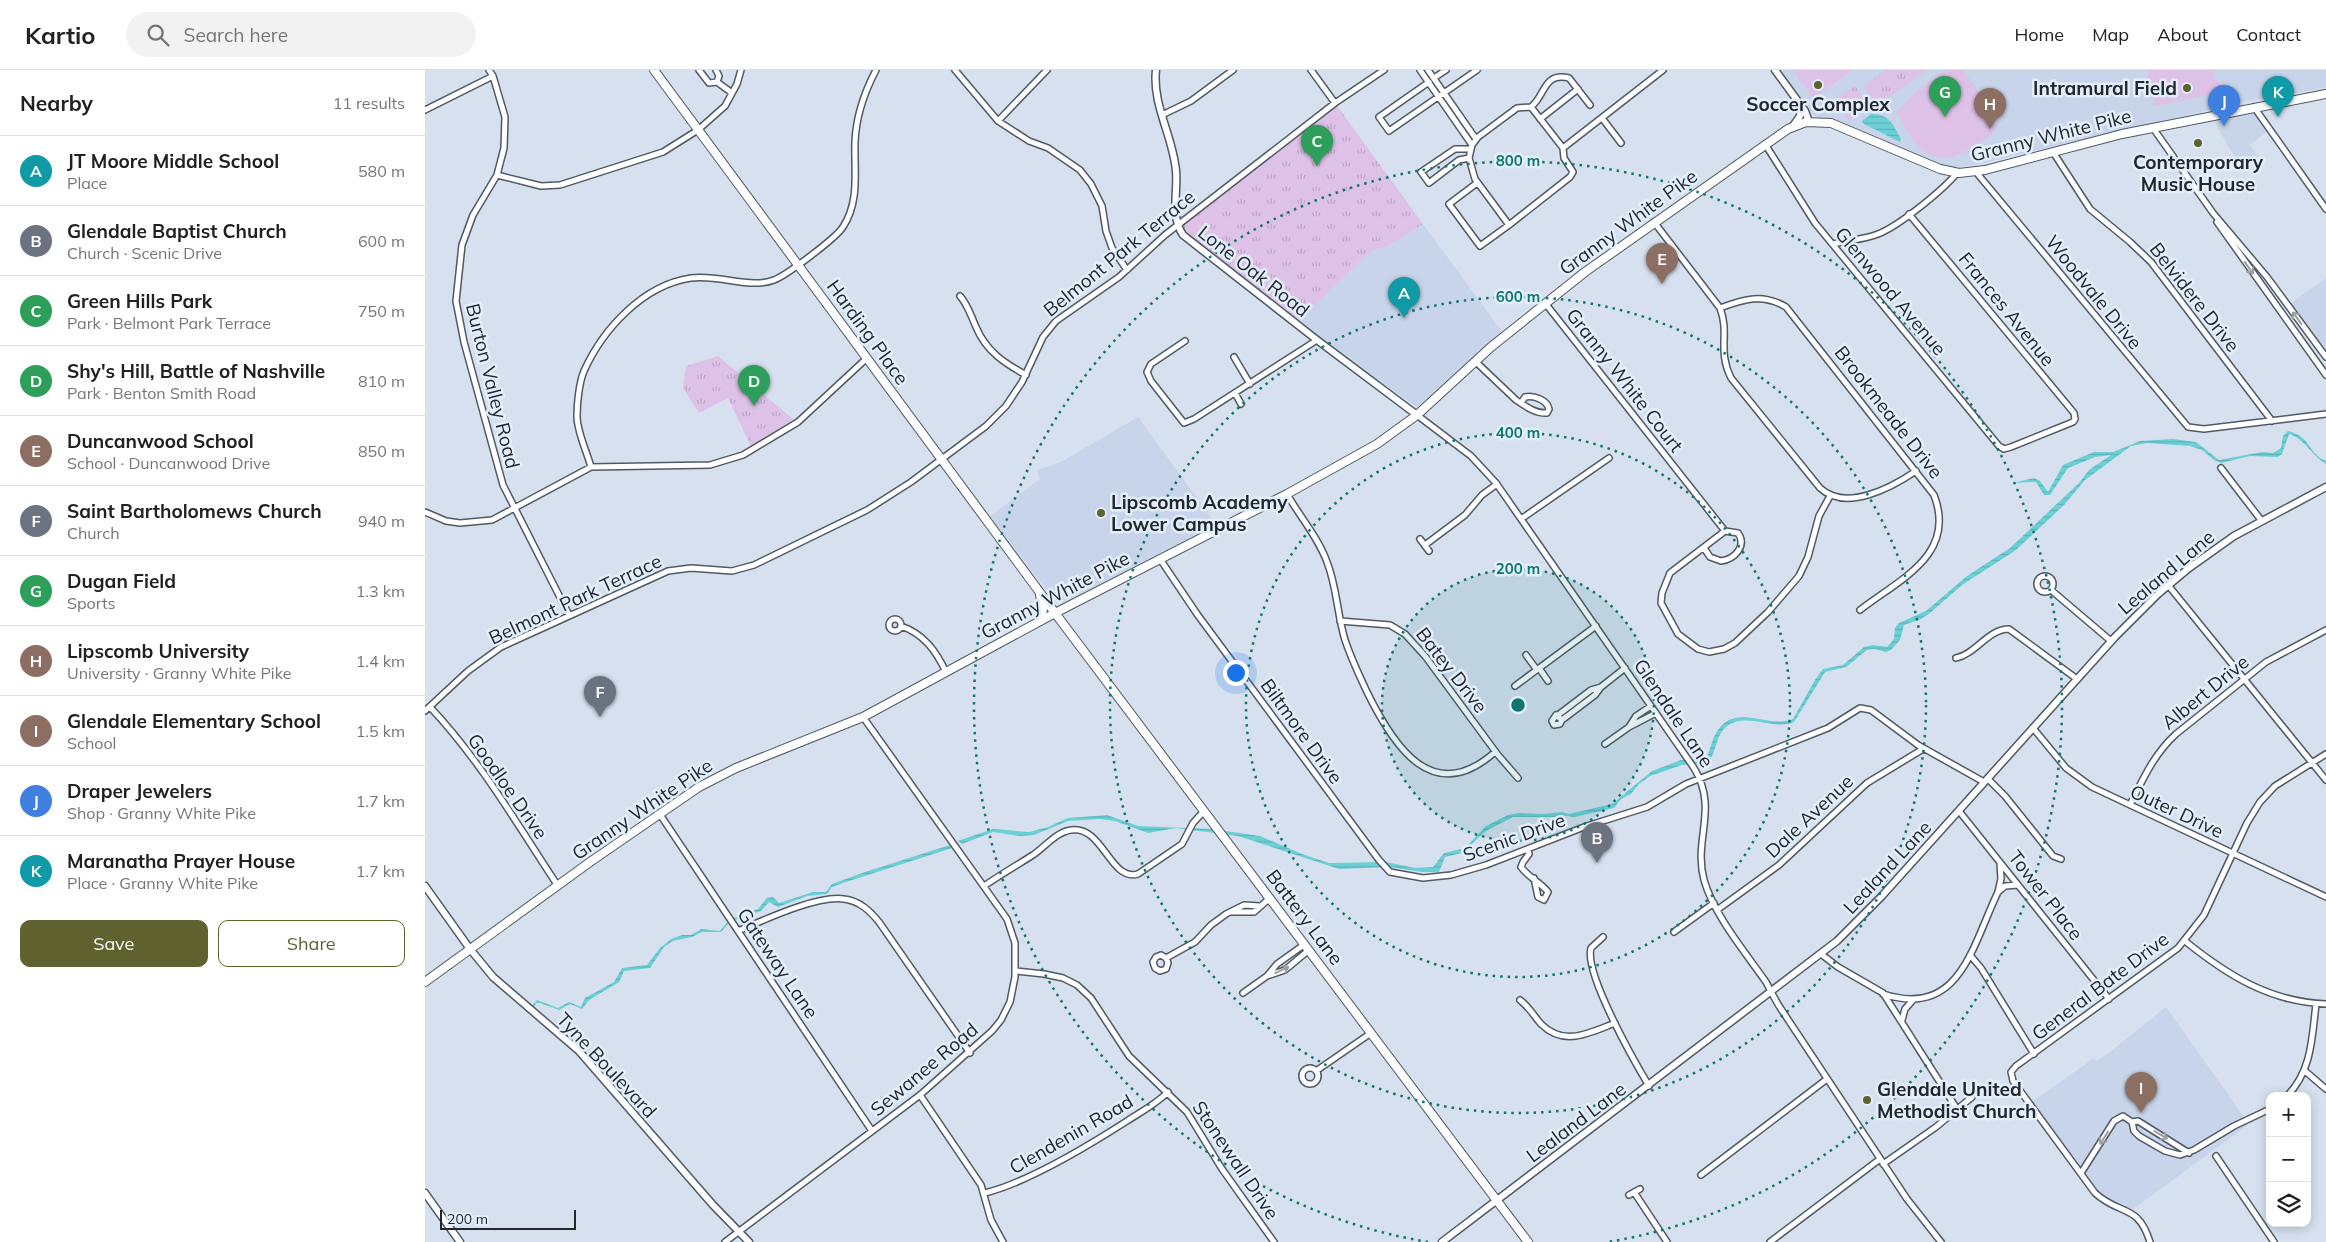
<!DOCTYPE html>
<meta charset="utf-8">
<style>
body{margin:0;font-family:Mulish,sans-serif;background:#f2f2f2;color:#202124}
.controls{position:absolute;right:15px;bottom:15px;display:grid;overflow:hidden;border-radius:10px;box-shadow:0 2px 12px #0003}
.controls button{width:45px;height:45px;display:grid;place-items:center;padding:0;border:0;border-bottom:1px solid #e0e0e0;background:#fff;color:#202124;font:25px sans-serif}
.scale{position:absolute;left:15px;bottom:12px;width:136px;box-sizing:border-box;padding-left:5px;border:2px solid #23272c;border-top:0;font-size:14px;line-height:18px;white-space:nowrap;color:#23272c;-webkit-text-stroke:4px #e3eefd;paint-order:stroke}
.you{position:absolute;left:810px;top:602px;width:18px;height:18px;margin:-12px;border:4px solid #fff;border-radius:50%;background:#1a73e8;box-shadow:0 0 0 8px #1a73e833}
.badge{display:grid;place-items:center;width:32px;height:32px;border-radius:50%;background:#5f612f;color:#fff;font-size:16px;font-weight:700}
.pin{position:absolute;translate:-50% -41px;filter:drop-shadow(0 1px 2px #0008)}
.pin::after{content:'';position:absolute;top:26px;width:18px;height:15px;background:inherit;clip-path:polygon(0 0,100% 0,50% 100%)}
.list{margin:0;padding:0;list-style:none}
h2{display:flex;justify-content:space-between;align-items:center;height:65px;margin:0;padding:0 20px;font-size:21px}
h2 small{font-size:16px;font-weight:400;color:#757577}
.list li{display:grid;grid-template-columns:32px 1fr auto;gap:15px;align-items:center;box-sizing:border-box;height:70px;padding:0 20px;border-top:1px solid #e0e0e0}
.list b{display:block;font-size:19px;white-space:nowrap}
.list p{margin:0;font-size:16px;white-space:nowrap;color:#757577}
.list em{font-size:16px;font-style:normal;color:#757577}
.actions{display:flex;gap:10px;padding:15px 20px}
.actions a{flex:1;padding:11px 0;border:1px solid #5f612f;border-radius:10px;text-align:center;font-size:18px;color:#5f612f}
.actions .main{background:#5f612f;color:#fff}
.icon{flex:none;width:28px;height:28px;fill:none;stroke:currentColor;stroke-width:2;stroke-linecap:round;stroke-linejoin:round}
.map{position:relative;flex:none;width:1901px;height:1172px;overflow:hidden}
header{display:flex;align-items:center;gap:30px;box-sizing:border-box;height:70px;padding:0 25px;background:#fff;border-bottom:1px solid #e0e0e0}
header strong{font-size:24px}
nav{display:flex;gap:28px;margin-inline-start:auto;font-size:18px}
.search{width:350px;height:45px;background:#f2f2f2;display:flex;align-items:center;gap:12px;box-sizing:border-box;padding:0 18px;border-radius:28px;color:#757577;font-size:19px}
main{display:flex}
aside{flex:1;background:#fff}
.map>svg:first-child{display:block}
</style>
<header>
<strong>Kartio</strong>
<div class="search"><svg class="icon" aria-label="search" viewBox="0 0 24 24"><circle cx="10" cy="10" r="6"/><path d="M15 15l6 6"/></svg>Search here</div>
<nav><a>Home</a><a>Map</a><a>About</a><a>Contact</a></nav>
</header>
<main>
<aside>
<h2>Nearby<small>11 results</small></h2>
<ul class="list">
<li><span class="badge" style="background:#0f9aa8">A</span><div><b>JT Moore Middle School</b><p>Place</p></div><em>580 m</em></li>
<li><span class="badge" style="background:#6b7280">B</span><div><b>Glendale Baptist Church</b><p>Church · Scenic Drive</p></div><em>600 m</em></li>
<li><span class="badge" style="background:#2e9e5b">C</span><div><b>Green Hills Park</b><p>Park · Belmont Park Terrace</p></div><em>750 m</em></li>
<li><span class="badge" style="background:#2e9e5b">D</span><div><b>Shy's Hill, Battle of Nashville</b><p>Park · Benton Smith Road</p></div><em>810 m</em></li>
<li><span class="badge" style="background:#8d6e63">E</span><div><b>Duncanwood School</b><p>School · Duncanwood Drive</p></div><em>850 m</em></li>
<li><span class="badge" style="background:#6b7280">F</span><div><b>Saint Bartholomews Church</b><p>Church</p></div><em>940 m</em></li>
<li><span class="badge" style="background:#2e9e5b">G</span><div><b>Dugan Field</b><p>Sports</p></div><em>1.3 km</em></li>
<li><span class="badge" style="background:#8d6e63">H</span><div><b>Lipscomb University</b><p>University · Granny White Pike</p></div><em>1.4 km</em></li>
<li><span class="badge" style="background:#8d6e63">I</span><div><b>Glendale Elementary School</b><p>School</p></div><em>1.5 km</em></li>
<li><span class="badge" style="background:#3f7fe0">J</span><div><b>Draper Jewelers</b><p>Shop · Granny White Pike</p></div><em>1.7 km</em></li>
<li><span class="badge" style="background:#0f9aa8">K</span><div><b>Maranatha Prayer House</b><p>Place · Granny White Pike</p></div><em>1.7 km</em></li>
</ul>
<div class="actions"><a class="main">Save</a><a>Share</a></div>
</aside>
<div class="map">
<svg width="1901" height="1172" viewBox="0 0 1901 1172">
<defs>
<pattern id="park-tufts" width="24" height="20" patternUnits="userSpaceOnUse" patternTransform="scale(1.25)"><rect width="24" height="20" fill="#dec1e7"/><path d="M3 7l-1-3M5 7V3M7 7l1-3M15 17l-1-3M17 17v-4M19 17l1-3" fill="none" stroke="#bea6c6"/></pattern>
<pattern id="water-rules" width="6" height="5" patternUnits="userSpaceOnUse" patternTransform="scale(1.25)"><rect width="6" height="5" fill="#6ad0d5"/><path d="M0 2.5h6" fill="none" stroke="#5cb3b7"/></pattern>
</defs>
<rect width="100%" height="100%" fill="#d6e0ef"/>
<path fill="#c7d4e9" d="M1354 0H1901V18L1809 34 1554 94 1526 98 1402 49 1389 46 1377 33Z
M1829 41 1844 60 1825 75 1833 87 1816 98 1789 51Z
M998 154 1078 263 992 337 866 250 892 233 946 181 963 176Z
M1901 208V284L1865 234Z
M713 347 791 454 637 533 631 532 565 446 615 409 612 400 636 392Z
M1741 937 1824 1054 1707 1140 1677 1126 1607 1032 1669 988 1671 991 1685 982Z"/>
<path fill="#dec1e7" d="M1368 0H1426L1427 1 1388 28Z
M1521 0H1537L1549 14 1573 59C1550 76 1517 105 1492 74 1483 65 1477 52 1471 41L1503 12Z
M1722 0H1789L1790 8 1801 21 1730 36Z"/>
<path fill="url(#park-tufts)" d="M1460 0H1502L1453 35 1438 16Z
M1430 16 1444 36 1424 51 1409 30Z
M910 33 998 154 963 176 946 181 892 233 866 250 770 176 753 155Z
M293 286 368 349 327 378 303 328 274 343 258 318 261 296Z"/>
<path fill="url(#water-rules)" d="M1446 44C1464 43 1469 56 1476 69L1475 72 1439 54 1437 51Z
M1863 361C1887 367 1882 383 1901 391V394C1886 385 1880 369 1864 364L1857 384 1853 387 1825 386 1796 393 1789 390 1777 380 1765 376 1722 373 1706 376 1660 410 1639 435 1591 480 1537 515 1505 543 1496 549 1479 555 1475 570 1466 580 1461 582 1449 579 1442 580 1421 597 1400 602 1369 652C1347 661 1321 641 1301 657 1289 667 1293 684 1281 693L1257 695 1225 706 1214 714 1206 724 1196 729 1189 738 1149 747 1135 745 1130 747H1088L1061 761 1037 783 1020 787 1014 802H997L965 797 914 799 813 766 751 758 723 763 690 751 675 749 643 751 609 765 595 766 568 762 537 774 533 771 568 759 604 762 623 757 643 748 682 745 713 756 787 759 835 766 877 784 904 793 961 792 990 798 1008 797 1019 783 1040 778 1061 756 1083 745 1094 743 1117 744 1137 742 1144 744 1187 734 1227 701 1256 690 1280 689C1286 682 1286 669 1293 660 1312 633 1343 659 1368 649L1390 610 1398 599 1418 595 1439 577 1448 575 1462 577 1469 569 1470 558 1474 553 1501 541 1542 506 1585 478 1654 413 1664 400 1686 385 1670 387 1643 398 1625 425H1619L1611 412 1588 413 1609 408 1615 411 1623 422 1638 395 1669 382H1688L1715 371 1748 369 1771 372 1794 390 1837 382 1848 383 1856 378 1858 366Z
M525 775 527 778 421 812 407 817 402 824 382 826 353 837 344 832 336 841 310 850 309 848 333 839 342 828 348 827 354 833 388 822H401L407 814 437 803Z
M303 851 304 853 296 862H277L267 867 248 871 239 877 225 898 199 901 194 912 164 930 157 939 145 934 134 940 115 933H111L109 937 107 936 112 930 133 938 144 932 156 937 160 928 189 912 197 898 222 895 235 878 246 869 257 865H266L276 859 295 861Z"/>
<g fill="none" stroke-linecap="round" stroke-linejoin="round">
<defs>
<path id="minor" d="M64 0 68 6 80 47 79 78 72 105 48 145 37 175 31 231 39 272 78 415 144 545
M274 0 284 13 292 12 307 23
M291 0 294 6 292 12
M530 0 573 51 604 71 623 78 655 100 666 114 677 136 681 161 687 178 702 200
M886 0 910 33
M995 0 1047 75
M1003 0 1051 69
M1009 8 1021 0
M1004 12 954 47 964 61 1052 0
M1106 37 1138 78 1139 88 1148 102 1145 107 1084 155 1050 109 1044 88 1047 75 1053 67 1092 38 1106 37C1121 25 1118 2 1144 8L1165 35
M1829 37 1901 139
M0 40 68 6
M737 45 766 31 808 0
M1177 48 1196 73
M1115 49 1153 19
M573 51 622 0
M1728 58 1788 143 1842 207 1901 287
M1340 74 1390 153 1574 376 1579 379 1586 377 1648 352 1650 349 1649 343 1484 144
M1138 78 1238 0
M1628 82 1665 139 1705 172 1726 192 1847 351
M1044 88 1034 90 1004 113 996 102 1030 79H1046
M1551 102 1763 357 1779 359 1901 344
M72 105 116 116 135 115 238 82 273 60 300 36 312 14 316 0
M1052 113 1024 134 1055 176 1084 155
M1229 152 1295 238C1305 264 1292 280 1306 308L1395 418C1421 442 1466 418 1491 401
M1792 152 1901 305
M1408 174C1423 170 1438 170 1453 164 1474 156 1518 120 1532 103
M535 226C543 235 546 246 551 257 561 281 579 293 601 305
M1120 233 1300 461 1245 503 1237 523 1236 533 1253 564 1273 579 1284 582 1299 579 1310 573 1343 542 1374 506 1383 487 1394 446 1405 426
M1295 238C1319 229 1338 223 1361 237L1509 425C1532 485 1475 509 1435 540
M760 271 726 294 722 302 726 311 759 353 769 349 892 270
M809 287 825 314
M1050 291 1091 330C1100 336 1111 344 1122 343L1124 339C1122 330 1109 325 1100 327L1096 333
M810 323 816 334
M992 345 1046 386 1071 413 1269 698C1294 739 1268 769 1279 810 1289 845 1320 882 1341 912 1346 921 1350 930 1356 939L1482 1129 1516 1172
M166 397C162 382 152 362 152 346 152 334 154 313 159 301 178 259 218 215 266 208 288 205 309 213 330 213 336 213 344 212 349 210 362 205 411 168 418 157 435 131 429 101 430 72 431 46 439 23 451 0
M1796 398 1836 450
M862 424C875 447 893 467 902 492 912 517 912 544 920 570 926 588 934 605 942 622 969 677 1008 737 1070 682
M0 442 21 451 35 453 67 450 166 397 285 395 318 385 373 352 442 288
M1096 449 1184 388
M995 469 1004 481
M1000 475 1040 445 1057 425 1072 414
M1279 478 1285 487 1296 491C1310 489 1322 476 1313 463L1300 461
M735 489 772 544 954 790 965 802 998 808 1026 805 1061 795 1159 757 1222 737 1261 714 1403 658 1435 638 1446 640 1493 675 1559 712
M1612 514a8 8 0 1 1 16 0a8 8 0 1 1-16 0Z
M1743 515 1901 710
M1626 520 1686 571
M464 555a6 6 0 1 1 12 0a6 6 0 1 1-12 0Z
M915 551 965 555 980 564 1000 586 1073 685 1093 708
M476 556C499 564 511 581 521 602
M1101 585 1112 600
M1531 588C1551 584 1563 559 1584 559L1652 609
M1114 598 1123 611
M1090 616 1171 556
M1176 617 1200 598
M1226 636 1211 646 1204 657 1231 643
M5 637C55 690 92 754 133 816
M0 641 43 601 76 577 243 501 266 498 307 501 329 495 442 440 486 412 561 356 581 336 597 312 618 267 631 251 694 207 740 165 910 33 959 0
M1133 645 1166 620 1176 617 1170 625 1137 650 1135 654 1129 655 1127 651 1131 645 1137 650
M1608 658 1641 698 1667 717 1901 827
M1180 674 1204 657
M1563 709 1580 726 1628 786 1636 789
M1705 735C1718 709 1729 684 1751 664L1841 592 1901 560
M1534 741 1684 929
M234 743 447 1061
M1103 779 1104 784 1098 792 1096 797C1103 807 1115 812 1123 822L1119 830 1113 827 1109 808
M559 816C575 805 592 795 608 785 620 777 631 762 646 760 678 755 685 812 713 804L757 774 768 753 779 741
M1573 822 1576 809 1575 793
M1292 840 1354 795 1442 713 1498 679
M807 842H829L845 828
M313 861C339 850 392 825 419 829 435 831 445 841 454 852L545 983
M1249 862 1289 833
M1178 867 1166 878C1159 903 1209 991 1224 1016
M1760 871C1802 905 1845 932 1901 934
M880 874 852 894 842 906 860 900 884 880
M1396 884 1413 897 1458 923 1532 1039
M1545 885 1556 898 1609 984
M741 888 743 893 741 899 735 901 730 898 728 892 731 887 736 885 741 888 770 872 786 855 801 844 819 835 835 836
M591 901 619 904 638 908 652 915 666 928 704 986 762 1042 797 1099 849 1172
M818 923 842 906
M1458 924C1535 949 1547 876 1573 822L1580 816 1593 815
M1095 930C1104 937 1109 946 1116 954 1139 977 1164 963 1190 953
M1477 950 1480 939 1488 930
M877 1006a8 8 0 1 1 16 0a8 8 0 1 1-16 0Z
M891 1001 946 963
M1880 1001 1901 1019
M495 1025 556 1115 566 1150 578 1172
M1862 1026C1887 1001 1887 967 1891 934
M1707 1052 1709 1061 1714 1066 1740 1081 1755 1085 1769 1080 1809 1056 1845 1039
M1791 1086 1849 1172
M1458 1094 1511 1057 1547 1027
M1656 1103 1689 1051 1698 1046 1707 1052 1713 1051 1764 1083
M1276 1105 1402 1009
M1209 1122 1242 1172
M560 1123C604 1112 663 1076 702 1051 716 1042 731 1034 743 1022
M1204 1125 1215 1119
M300 1172 495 1025 567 961 576 950 585 932 590 907V873L582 849 438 647
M1345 1172 1455 1089
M1725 1172C1713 1133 1695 1146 1670 1123L1588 1011 1586 1002 1591 996 1753 878 1779 845 1822 753 1835 732 1850 716 1901 684"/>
<path id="tertiary" d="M731 0C727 35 748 66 751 101 753 122 745 146 758 165L892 270 992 345
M1350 0 1380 41 1384 52
M1368 56 1375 46 1376 36
M0 816 45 879 68 907 154 981 288 1135 324 1172
M0 1123 35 1172
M1017 1172 1412 871 1456 827 1690 567 1733 524 1764 498 1809 466 1901 417"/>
<path id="secondary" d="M229 0 630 543 1103 1172
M613 552 618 540 615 525
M0 912 165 792 274 717 311 698 438 647 630 543 862 424 952 374 992 345 1066 277 1160 202 1363 59 1381 52 1406 53 1515 99 1534 103 1560 100 1697 64 1901 24"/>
</defs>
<use href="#minor" stroke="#505965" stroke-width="8"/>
<use href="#tertiary" stroke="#505965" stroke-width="9"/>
<use href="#secondary" stroke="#505965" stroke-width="10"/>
<use href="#minor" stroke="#fff" stroke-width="5"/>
<use href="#tertiary" stroke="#fff" stroke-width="6"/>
<use href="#secondary" stroke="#fff" stroke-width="8"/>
</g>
<defs><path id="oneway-shaft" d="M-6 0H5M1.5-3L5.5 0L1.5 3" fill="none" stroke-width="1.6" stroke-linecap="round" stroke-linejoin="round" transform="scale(1.25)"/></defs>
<g stroke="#9c9ea0">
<use href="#oneway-shaft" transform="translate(1824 198) rotate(54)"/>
<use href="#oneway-shaft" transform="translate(1872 248) rotate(-126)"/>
<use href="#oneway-shaft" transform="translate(857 900) rotate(-25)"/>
<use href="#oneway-shaft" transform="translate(1736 1065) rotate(31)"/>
<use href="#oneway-shaft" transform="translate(1679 1068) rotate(122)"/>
</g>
<circle cx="1093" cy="635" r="136" fill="#0f766e" fill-opacity=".12"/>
<g fill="none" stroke="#0f766e" stroke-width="2.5" stroke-dasharray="2.5 5">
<circle cx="1093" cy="635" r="136"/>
<circle cx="1093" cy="635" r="272"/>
<circle cx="1093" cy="635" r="408"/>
<path d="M1003 1172A544 544 0 1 1 1183 1172"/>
</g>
<g fill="#5f612f" stroke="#e3eefd" stroke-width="2">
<circle cx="1393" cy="15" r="5"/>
<circle cx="1762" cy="18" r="5"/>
<circle cx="1773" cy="73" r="5"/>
<circle cx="676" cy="443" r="5"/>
<circle cx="1442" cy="1030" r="5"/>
</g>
<g text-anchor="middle" stroke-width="5" stroke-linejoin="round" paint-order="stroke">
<g font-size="19" font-weight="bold" fill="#23272c" stroke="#e3eefd">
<text x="1752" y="25" text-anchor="end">Intramural Field</text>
<text x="1393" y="41">Soccer Complex</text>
<text x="1773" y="99">Contemporary<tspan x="1773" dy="22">Music House</tspan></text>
<text x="686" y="439" text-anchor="start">Lipscomb Academy<tspan x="686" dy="22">Lower Campus</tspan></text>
<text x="1452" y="1026" text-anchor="start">Glendale United<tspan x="1452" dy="22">Methodist Church</tspan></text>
</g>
<g font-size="19" fill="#23272c" stroke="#e3eefd">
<text transform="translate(1626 65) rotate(-14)" y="7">Granny White Pike</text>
<text transform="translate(1203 152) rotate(-36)" y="7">Granny White Pike</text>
<text transform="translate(694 183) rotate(-39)" y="7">Belmont Park Terrace</text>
<text transform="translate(829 201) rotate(38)" y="7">Lone Oak Road</text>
<text transform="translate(1466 221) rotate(50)" y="7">Glenwood Avenue</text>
<text transform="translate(1669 222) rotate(51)" y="7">Woodvale Drive</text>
<text transform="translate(1770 227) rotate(52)" y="7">Belvidere Drive</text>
<text transform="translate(1582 239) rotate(51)" y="7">Frances Avenue</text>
<text transform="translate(443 262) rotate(54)" y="7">Harding Place</text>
<text transform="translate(1200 310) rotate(52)" y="7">Granny White Court</text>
<text transform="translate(68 316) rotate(76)" y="7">Burton Valley Road</text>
<text transform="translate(1464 342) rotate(52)" y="7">Brookmeade Drive</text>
<text transform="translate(1741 502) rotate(-40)" y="7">Lealand Lane</text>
<text transform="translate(630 525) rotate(-28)" y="7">Granny White Pike</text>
<text transform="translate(150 529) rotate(-25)" y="7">Belmont Park Terrace</text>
<text transform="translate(1027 600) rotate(52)" y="7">Batey Drive</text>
<text transform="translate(1780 622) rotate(-39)" y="7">Albert Drive</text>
<text transform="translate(1249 643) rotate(56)" y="7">Glendale Lane</text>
<text transform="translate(877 661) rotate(54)" y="7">Biltmore Drive</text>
<text transform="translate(83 716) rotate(55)" y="7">Goodloe Drive</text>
<text transform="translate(217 739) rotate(-34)" y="7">Granny White Pike</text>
<text transform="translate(1752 741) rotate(25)" y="7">Outer Drive</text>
<text transform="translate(1384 746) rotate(-43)" y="7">Dale Avenue</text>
<text transform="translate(1089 767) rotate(-20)" y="7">Scenic Drive</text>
<text transform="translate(1462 797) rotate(-47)" y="7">Lealand Lane</text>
<text transform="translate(1621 825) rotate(52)" y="7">Tower Place</text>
<text transform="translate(880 847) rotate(53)" y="7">Battery Lane</text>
<text transform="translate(353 893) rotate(56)" y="7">Gateway Lane</text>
<text transform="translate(1675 916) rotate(-37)" y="7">General Bate Drive</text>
<text transform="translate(182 995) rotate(47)" y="7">Tyne Boulevard</text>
<text transform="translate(499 999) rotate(-40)" y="7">Sewanee Road</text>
<text transform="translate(1151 1052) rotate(-37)" y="7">Lealand Lane</text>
<text transform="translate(646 1064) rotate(-30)" y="7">Clendenin Road</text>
<text transform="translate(811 1090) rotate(56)" y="7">Stonewall Drive</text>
</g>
</g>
<circle cx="1093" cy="635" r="8" fill="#0f766e" stroke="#e3eefd" stroke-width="2.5"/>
<g font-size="15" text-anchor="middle" font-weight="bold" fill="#0f766e" stroke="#e3eefd" stroke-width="5" stroke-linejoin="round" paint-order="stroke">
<text x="1093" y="96">800 m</text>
<text x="1093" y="232">600 m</text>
<text x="1093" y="368">400 m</text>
<text x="1093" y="504">200 m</text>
</g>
</svg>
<div class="controls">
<button>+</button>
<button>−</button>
<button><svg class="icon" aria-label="layers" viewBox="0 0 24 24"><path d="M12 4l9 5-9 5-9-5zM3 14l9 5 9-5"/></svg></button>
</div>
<div class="scale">200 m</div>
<div class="you"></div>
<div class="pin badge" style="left:979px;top:248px;background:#0f9aa8">A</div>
<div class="pin badge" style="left:1172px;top:793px;background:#6b7280">B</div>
<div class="pin badge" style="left:892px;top:96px;background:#2e9e5b">C</div>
<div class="pin badge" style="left:329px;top:336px;background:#2e9e5b">D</div>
<div class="pin badge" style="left:1237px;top:214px;background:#8d6e63">E</div>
<div class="pin badge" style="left:175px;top:647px;background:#6b7280">F</div>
<div class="pin badge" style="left:1520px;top:47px;background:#2e9e5b">G</div>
<div class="pin badge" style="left:1565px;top:59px;background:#8d6e63">H</div>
<div class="pin badge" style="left:1716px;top:1043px;background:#8d6e63">I</div>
<div class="pin badge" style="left:1799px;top:56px;background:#3f7fe0">J</div>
<div class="pin badge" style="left:1853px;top:47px;background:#0f9aa8">K</div>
</div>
</main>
